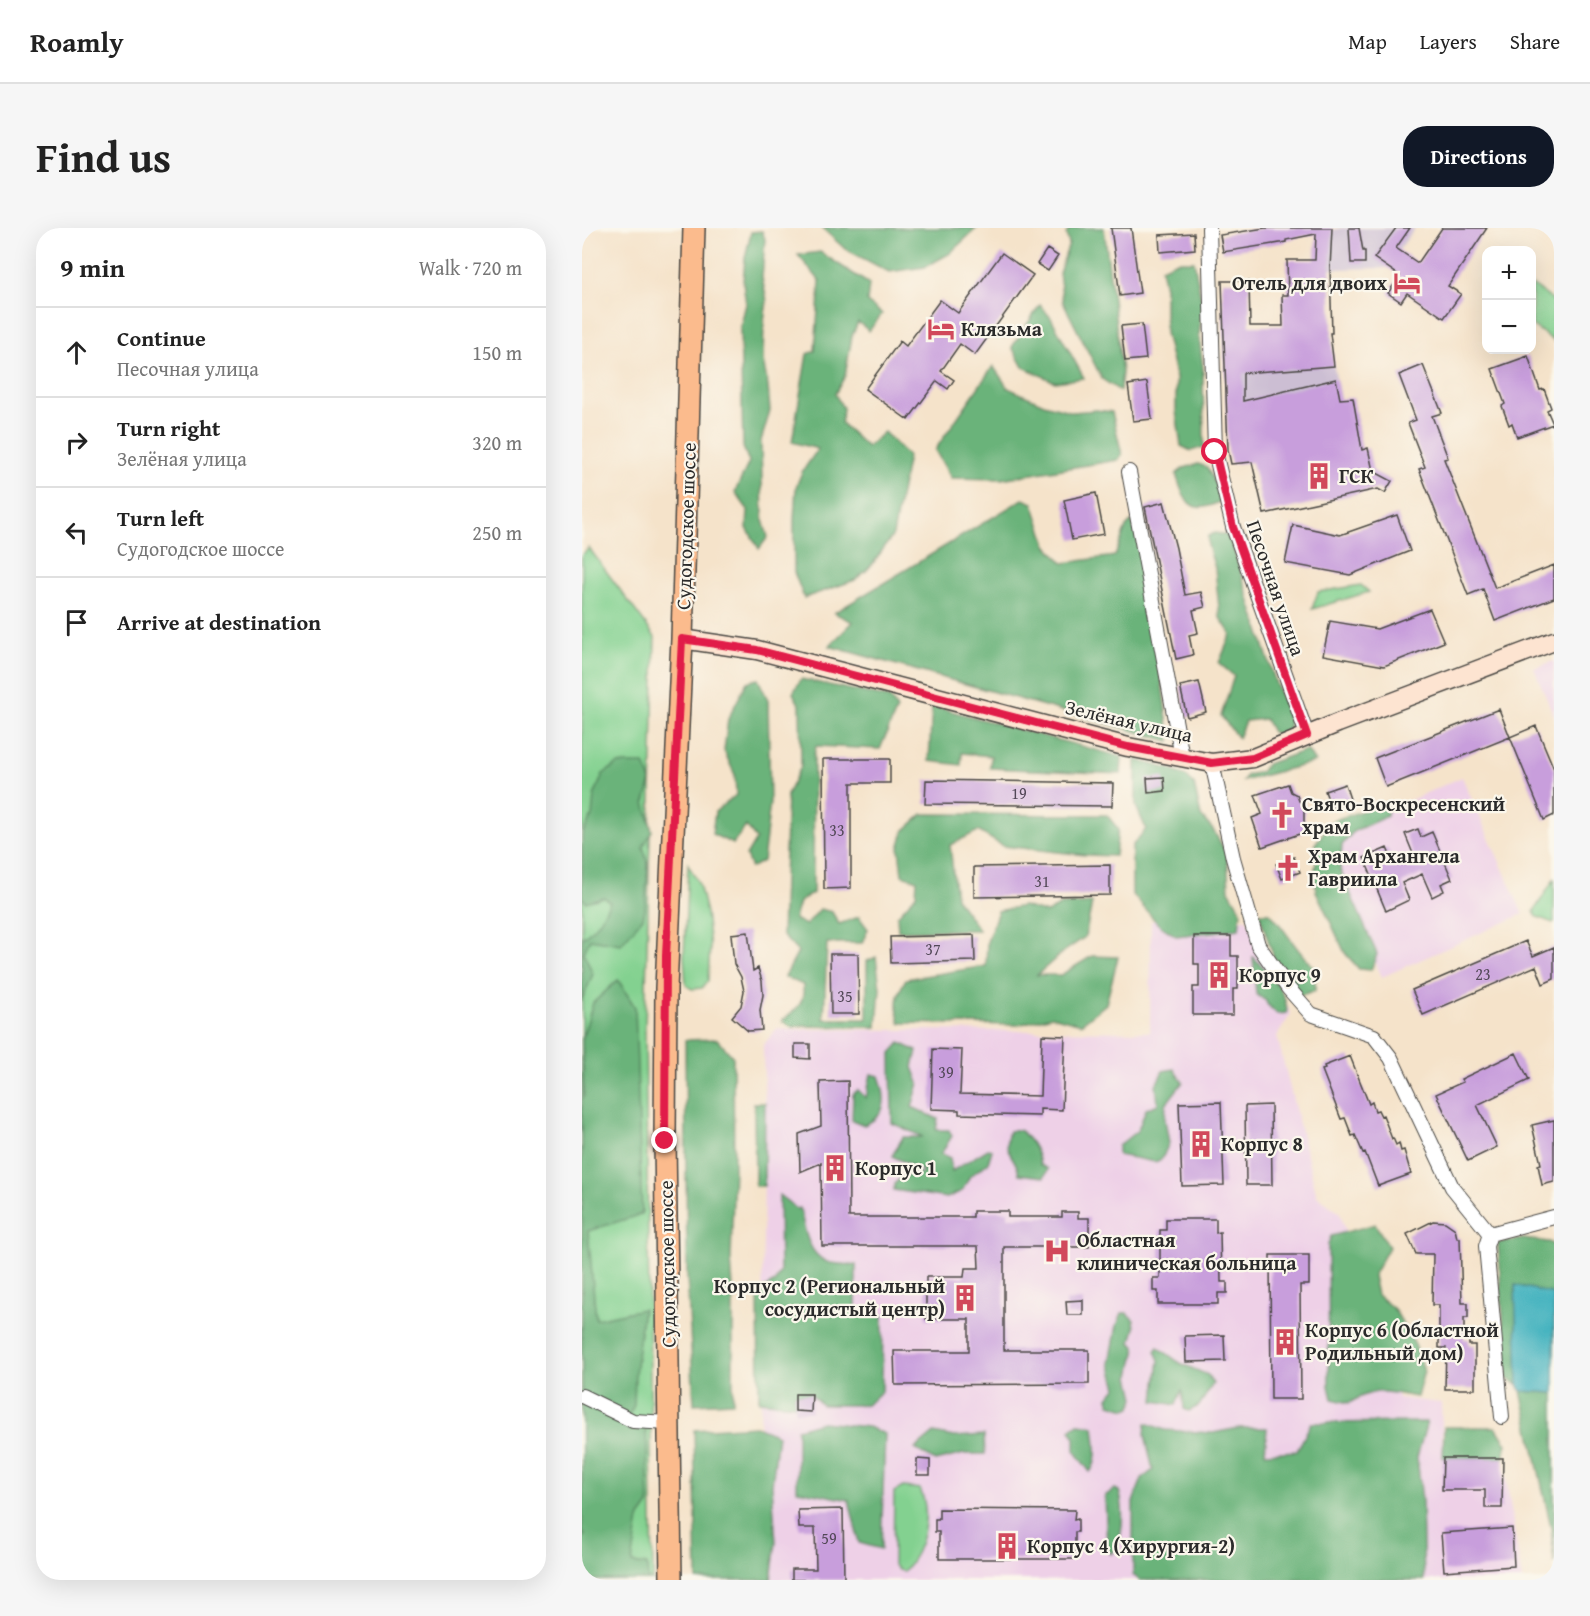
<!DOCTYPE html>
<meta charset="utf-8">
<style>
body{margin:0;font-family:"Gentium Book Plus",serif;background:#f6f6f6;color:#222}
.controls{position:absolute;right:18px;top:18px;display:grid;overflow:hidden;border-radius:12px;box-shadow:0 6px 24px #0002}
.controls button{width:54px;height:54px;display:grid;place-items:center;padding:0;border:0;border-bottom:2px solid #e0e0e0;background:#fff;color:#222;font:30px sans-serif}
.stop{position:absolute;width:18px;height:18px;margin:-14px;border:4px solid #e11d48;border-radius:50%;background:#fff}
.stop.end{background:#e11d48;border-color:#fff;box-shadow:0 2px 6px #0008}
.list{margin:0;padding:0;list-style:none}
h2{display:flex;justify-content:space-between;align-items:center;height:78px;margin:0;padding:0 24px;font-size:26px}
h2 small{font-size:20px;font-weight:400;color:#767676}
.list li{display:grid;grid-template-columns:39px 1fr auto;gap:18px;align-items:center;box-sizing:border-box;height:90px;padding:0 24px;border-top:2px solid #e0e0e0}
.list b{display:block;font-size:22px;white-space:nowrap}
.list p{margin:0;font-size:20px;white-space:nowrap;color:#767676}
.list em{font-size:20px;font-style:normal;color:#767676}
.icon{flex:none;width:33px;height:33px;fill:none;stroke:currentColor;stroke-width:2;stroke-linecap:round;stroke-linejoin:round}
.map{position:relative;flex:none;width:972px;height:1352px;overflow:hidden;border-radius:24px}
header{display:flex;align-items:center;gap:36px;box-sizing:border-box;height:84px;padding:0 30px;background:#fff;border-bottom:2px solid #e0e0e0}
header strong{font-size:28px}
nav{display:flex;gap:33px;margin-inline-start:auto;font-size:21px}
.intro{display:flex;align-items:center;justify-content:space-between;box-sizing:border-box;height:144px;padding:0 36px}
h1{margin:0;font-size:42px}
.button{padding:15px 27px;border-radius:24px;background:#111827;color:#fff;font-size:21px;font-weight:700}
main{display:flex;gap:36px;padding:0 36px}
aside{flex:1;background:#fff;border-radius:24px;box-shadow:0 6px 24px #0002}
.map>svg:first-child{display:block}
</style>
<header>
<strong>Roamly</strong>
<nav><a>Map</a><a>Layers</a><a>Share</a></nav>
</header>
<div class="intro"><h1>Find us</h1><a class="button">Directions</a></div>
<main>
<aside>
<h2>9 min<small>Walk · 720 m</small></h2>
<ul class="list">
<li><svg class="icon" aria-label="ahead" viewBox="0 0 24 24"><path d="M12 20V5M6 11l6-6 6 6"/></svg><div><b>Continue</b><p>Песочная улица</p></div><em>150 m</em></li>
<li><svg class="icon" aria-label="right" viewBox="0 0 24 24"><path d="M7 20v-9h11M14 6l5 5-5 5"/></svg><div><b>Turn right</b><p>Зелёная улица</p></div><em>320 m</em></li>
<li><svg class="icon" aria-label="left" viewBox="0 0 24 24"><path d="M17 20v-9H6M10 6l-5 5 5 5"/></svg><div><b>Turn left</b><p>Судогодское шоссе</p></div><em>250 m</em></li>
<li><svg class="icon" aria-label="arrive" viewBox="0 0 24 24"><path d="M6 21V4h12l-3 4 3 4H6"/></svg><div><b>Arrive at destination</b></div></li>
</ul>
</aside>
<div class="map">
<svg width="972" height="1352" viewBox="0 0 972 1352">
<rect width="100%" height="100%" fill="#fbf7ec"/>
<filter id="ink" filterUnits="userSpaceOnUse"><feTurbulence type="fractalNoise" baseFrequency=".0167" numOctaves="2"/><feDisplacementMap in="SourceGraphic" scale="12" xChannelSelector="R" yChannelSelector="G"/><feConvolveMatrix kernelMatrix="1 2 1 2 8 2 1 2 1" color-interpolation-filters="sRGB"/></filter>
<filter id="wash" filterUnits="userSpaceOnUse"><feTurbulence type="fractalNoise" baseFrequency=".008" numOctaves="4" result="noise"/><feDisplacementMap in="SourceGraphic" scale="24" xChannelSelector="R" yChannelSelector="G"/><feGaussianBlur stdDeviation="1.35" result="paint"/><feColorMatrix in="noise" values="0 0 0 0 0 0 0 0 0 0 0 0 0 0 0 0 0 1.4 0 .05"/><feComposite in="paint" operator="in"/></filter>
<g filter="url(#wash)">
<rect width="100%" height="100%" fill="#f5e3ca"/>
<path fill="#eed0e7" d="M972 433V488L952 440Z
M880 549 941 686 800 749 739 612Z
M665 691 709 786 695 808 735 968 758 985 816 1170 859 1175 861 1230H921L940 1352H179L178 1219 183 875 181 818 194 801 568 804 569 693Z"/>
<path fill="#ccbed3" d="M760 0H833L804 40 748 41 751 134 758 171 771 170 778 207 763 213 670 234 649 236 646 221 642 127 734 122V6Z"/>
<path fill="#83d190" stroke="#577e5e" stroke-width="1.5" d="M950 57 972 73V113L950 97Z
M7 320 73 409 63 801 71 1352H0V327Z
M779 357 787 364 730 381 736 364Z
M106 636 117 656 124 685 128 718 126 753 120 760 110 761 104 757 102 729Z
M972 651V694L971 695 955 689 952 683Z
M321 1259 338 1261C350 1287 341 1322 322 1343L316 1342 311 1336 312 1264Z"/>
<path fill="#6ab37a" stroke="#4a6f52" stroke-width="1.5" d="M240 0H395L367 26 343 39 307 44 263 21Z
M489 0H522L540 144 538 163 520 151 481 74 477 45 487 16 484 6Z
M180 3 183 11 180 50 185 73 182 93 181 133 186 158 188 183 179 213 181 292 186 309 177 321 165 300 166 282 153 264 167 234 161 219 158 100 164 76 161 54 163 30 169 4Z
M238 24 287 56 285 74 300 86 287 103 276 94 270 108 263 148 253 166 261 180 259 195 285 219 302 204 326 228 311 307 292 334 285 342 273 352 222 370 212 344V292L214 259 220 244 236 221 210 214 225 126 233 123 238 53 216 27Z
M595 33H612L620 76 617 108 621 140 622 219 609 223 599 218 594 183V150L583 105V60L579 40Z
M458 77 469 90 502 150 473 154 441 139 430 119Z
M411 138 426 160 462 176 491 184 514 182 530 184 540 227 536 232 419 251 369 250 353 222Z
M616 236 625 239 641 272C610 289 603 276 594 246L602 240Z
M441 271 451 275 465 317 481 335 533 328 544 299 550 293 558 321 561 356 574 413 588 513 247 418 271 394 252 385Z
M633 305 645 307 651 320 694 456 708 489 707 501 699 508 690 504 683 491 663 493 656 510 639 488 652 448 637 435 649 406 638 390 633 340 626 318V308Z
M176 451 186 472 188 574 181 633 169 640 164 628 174 611 164 598 151 616 130 606 133 584 154 567 153 547 142 523 146 491 165 454Z
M219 451 308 470 315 481 298 521 234 518 232 527 231 665 217 674 212 691 224 697 238 681 250 684 257 696 277 689 286 701 280 715H245L242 791H285V733L294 729 298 760 295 799 207 798 200 793C214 781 223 777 221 757L203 749 216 724 200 707 205 567 219 538 218 478 211 465Z
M350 478 540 529 539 546 408 540 409 528 380 525 379 537 347 533Z
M725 522 733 534 661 553 665 547 678 544 685 536Z
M554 532 587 541 605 549 612 556 619 588 631 602 645 626 647 662 659 683 657 701 594 708 576 696 550 666V618L564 601 554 578Z
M36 536H62L69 553 63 574 70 603 61 619 66 636 63 681 61 690 39 716 8 711 2 725 11 746 0 772V711L17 694 28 674 22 669 4 674 0 669V607L10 588 12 568 21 546Z
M806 574 805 588 772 603 760 617 758 642 795 726 789 742 777 741 763 725 734 663 732 647 734 634 733 616 750 593Z
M341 586 525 587 536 601 533 628 503 627 421 618 396 603 368 617 374 670 397 702 316 703 315 688 334 667 335 652 320 647 317 620 322 603Z
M510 675 503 709 480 725 455 747H479L510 728 536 729 524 776 499 796 470 788 436 797 318 795C313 776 314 767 324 751L404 738 405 714 416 683 441 678 465 685 479 677Z
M677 685H688C705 703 714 723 733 740V763L718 767 708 749 692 730Z
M671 729C687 744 705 762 705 785L695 786 685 776 684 773 674 766Z
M36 752 53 779 60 986 6 1003 14 1091 61 1081 53 1146 52 1177 44 1193 48 1203 64 1198 67 1277 57 1291 50 1335 65 1337 66 1352H0V1309L3 1307 0 1303V871L2 868 0 811 11 775Z
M135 811 151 829 152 939 149 1031 151 1060V1174L112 1176 105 1048 103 812Z
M318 815 335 823 331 839 337 855 330 879 356 891 354 902H367L370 908 359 926 368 930 370 943 406 921 410 922 406 935 388 948 380 963 365 970 312 962V956L320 949 343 944 310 928 321 909H341L310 895 309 825Z
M592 841 601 854 584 876 583 892 587 915 580 931 573 934 536 927V918L556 902 564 881 576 876 574 857 581 843Z
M289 846 297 848C305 870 306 887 282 897L270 892 271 866 276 862 284 870Z
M172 875H183L182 958H173Z
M438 902C449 912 456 922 458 937L466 941 462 949 437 946C433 924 419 927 427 903Z
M197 967 215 981 218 980C222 998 225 1026 245 1034 254 1037 266 1036 274 1037V1081L283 1089 301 1087 300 1163 285 1177H240L229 1166H213V1177L177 1173 176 1064 193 1054 198 1044Z
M793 996 807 1019 791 1048 795 1067 812 1081 832 1114 842 1143 835 1169C803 1164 796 1158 767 1175L750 1171 747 1158 746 1017 749 1008Z
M941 1011 967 1014 972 1017V1066L933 1057 936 1156 925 1151 916 1015Z
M540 1085H545L552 1092 553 1100 549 1114 554 1120 548 1148 553 1170 549 1179 544 1181 528 1176 526 1170 535 1159 528 1135 535 1097Z
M576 1119 598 1135 626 1147 631 1156 617 1178 607 1183 602 1181 600 1161 594 1177 572 1173 577 1132 573 1123Z
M939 1163 972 1165V1335L969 1299Z
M240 1194 286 1199 303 1206 299 1321 277 1315 267 1272 215 1262V1201Z
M845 1194 835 1229 840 1272 842 1352H558L551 1347V1274L560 1251 571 1242 563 1207 564 1195 583 1202 631 1205 657 1200H685L683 1225 715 1223 729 1195Z
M496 1196 512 1198C513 1211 518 1232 508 1244L493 1224V1210L488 1202Z
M174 1198 196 1207 190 1257 194 1315 189 1352H115L112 1202Z
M862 1199H914L925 1216 921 1230H861Z
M352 1205 372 1209 402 1207 403 1226H382L353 1233 333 1221Z
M533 1261 537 1263C542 1279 543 1313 529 1326L525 1320 523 1268Z"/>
<path fill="#46b4c0" stroke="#387076" stroke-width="1.5" d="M933 1057 972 1066V1165L939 1163 936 1156Z"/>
<g id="blocks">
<path fill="#c89edc" d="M529 0H549L558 65 538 68Z
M683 0H750L748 41 750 105H748L752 138 661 145V173L754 151 758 171 771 170 780 222 786 220 791 243 810 253 803 265 796 261 682 286 670 234 649 236 646 222 640 53H667L668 98H701L700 67H706L705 32H733L734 6 704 12V14L641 24 638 7Z
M767 0H777L781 23H783V35H769Z
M814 0H828L814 20 836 35 860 0H905L866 58 879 66 862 90 825 65 819 74 806 65 818 48 792 30Z
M612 5 613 21 578 24 577 7Z
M465 21 476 28 466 43 455 36Z
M420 25 451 47 393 127 378 116 359 143 372 152 366 161 355 153 326 192 283 161 318 113 324 118 358 72 376 85Z
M560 96 564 131 543 133 539 98Z
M946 128 958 162 962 161 969 180 965 182 971 196 935 209 930 195 927 197 920 178 923 176 910 141Z
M841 137 860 185 850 188 866 230 862 231 913 360 972 337V370L913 393 901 361 886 367 837 241 843 239 826 195 834 192 817 147Z
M565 154 570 191 551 193 546 157Z
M514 265 522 306 490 312 482 272Z
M582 274 594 320 603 367 619 364 623 379 611 382 616 405 607 407 611 427 594 431 563 279Z
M815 287 828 323 768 347 703 335 711 297 758 307Z
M848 381 862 414 802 438 741 427 748 393 795 401Z
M617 454 624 484 605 489 598 458Z
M917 481 928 509 954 498 972 541V587L962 592 928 509 804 559 793 530Z
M241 531H308V555H269V660L242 661Z
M582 549 583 563 566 565 565 550Z
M344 552 531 555 530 578 343 576Z
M706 556 709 564 715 567 717 573 722 576V593L726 603 680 619 670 590 680 586 673 567Z
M763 556 769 574 749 580 743 563Z
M836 601 839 609 850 604 870 651 859 656 862 663 850 669 840 646 820 655 827 672 804 683 782 630 805 620 812 636 832 628 823 606Z
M712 629 718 644 700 651 694 636Z
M528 637V667L392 669V639Z
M166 704 171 743 176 740 180 753 181 767 178 782 180 802 166 803 150 789 159 778 162 763 159 749 152 736 149 706Z
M392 707 393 733 309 735 308 709Z
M612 708H649V728H656V761H651V787H611V759H617V736H612Z
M944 713 951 728 972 719V751L961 756 954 738 841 787 830 762Z
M248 726H276L277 786H249Z
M460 807 483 808 480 882 458 881V888L377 886V882L349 881 351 821 380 822 378 866 458 868Z
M213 816H228V831L213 830Z
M934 825 947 852 895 877 915 919 886 933 854 866 881 854 879 851Z
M768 828 787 876 790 874 793 883 796 882 799 888 801 887 810 911 811 910 814 917 817 915 819 923 822 922 829 946 796 958 783 924 781 925 773 907 770 908 763 890 759 891 740 842 743 841 742 838Z
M266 853 267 989H391V983H426V989H480V984H496V990H507V1019H422V1122H507V1156L313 1157 312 1123H387V1091H344V1049H382L383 1040H397L396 1018H240L239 935 218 944 217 906 239 898 238 854Z
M639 874 642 957 600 958 597 875Z
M689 877 690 957H664L663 878Z
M972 892V954L960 957 956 937 959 936 950 897Z
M584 991H634V1005L638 1004 639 1054H645V1065H636V1076H576V1063H571V1050H578V1002H584Z
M851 993 863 994 873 1001 875 1010H878L880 1075H886V1090H882V1111H887V1117H893V1161H863L864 1120H857V1077H850L851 1026H834L825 1006Z
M688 1027H727V1057H718L719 1171H689Z
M501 1072V1087H485L484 1073Z
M642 1107 643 1133 604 1134 603 1108Z
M213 1166H230L229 1184 213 1183Z
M861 1230H921L920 1280H903V1262H860Z
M335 1231 348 1232V1247H335Z
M261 1281 262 1352H210V1341H234L233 1300H217L216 1282Z
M357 1281 493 1282 492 1292 496 1291V1304H493V1331H357V1304H353V1291H357Z
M930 1300 932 1338 862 1343 859 1305Z"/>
</g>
</g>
<g filter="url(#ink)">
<use href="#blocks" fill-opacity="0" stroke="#494743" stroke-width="1.5"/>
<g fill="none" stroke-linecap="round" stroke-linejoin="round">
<defs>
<path id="street" d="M627 0 633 224 651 299 725 507
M547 244 600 529
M630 535 651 630 676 717 706 760 729 786 792 808 809 830 870 959 908 1006 904 1018 920 1189
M908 1006 972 989
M0 1168 51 1193 87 1195"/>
<path id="secondary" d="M100 411 175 422 546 519 630 535 671 530 756 495 972 413"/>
<path id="primary" d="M89 1352 83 913 84 760 100 411 112 0"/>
</defs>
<use href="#street" stroke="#494743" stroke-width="16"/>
<use href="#secondary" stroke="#494743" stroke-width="21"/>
<use href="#primary" stroke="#494743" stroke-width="24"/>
<use href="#street" stroke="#fff" stroke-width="14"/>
<use href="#secondary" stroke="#fde4d1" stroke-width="18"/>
<use href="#primary" stroke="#fbbb8d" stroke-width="21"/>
</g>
</g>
<g fill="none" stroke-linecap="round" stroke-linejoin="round" filter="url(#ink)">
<path stroke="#e11d48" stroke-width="8" d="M83 913 84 728 100 411 175 422 546 519 630 535 671 530 725 507 651 299 633 224"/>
</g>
<defs>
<symbol id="hotel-bare" viewBox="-9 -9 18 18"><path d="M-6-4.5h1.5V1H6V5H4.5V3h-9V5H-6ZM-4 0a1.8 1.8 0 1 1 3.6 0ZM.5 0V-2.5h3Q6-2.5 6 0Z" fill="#d1495b" stroke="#fbf7ec" stroke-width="2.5" paint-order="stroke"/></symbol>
<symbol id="building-bare" viewBox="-9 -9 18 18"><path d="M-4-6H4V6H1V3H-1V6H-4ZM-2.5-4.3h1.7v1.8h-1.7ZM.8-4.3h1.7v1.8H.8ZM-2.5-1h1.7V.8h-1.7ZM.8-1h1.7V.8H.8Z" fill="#d1495b" stroke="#fbf7ec" stroke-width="2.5" paint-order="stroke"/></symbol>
<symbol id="church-bare" viewBox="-9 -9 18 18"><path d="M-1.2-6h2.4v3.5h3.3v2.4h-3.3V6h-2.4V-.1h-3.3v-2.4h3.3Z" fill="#d1495b" stroke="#fbf7ec" stroke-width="2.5" paint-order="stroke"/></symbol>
<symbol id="hospital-bare" viewBox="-9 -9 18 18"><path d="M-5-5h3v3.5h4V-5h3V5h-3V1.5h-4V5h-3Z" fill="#d1495b" stroke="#fbf7ec" stroke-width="2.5" paint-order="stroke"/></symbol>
</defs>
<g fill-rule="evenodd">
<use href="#hotel-bare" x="806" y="36" width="38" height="38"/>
<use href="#hotel-bare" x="340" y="82" width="38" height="38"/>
<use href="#building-bare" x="718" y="229" width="38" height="38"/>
<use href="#church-bare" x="681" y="568" width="38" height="38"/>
<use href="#church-bare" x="687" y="621" width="38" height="38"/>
<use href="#building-bare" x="618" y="728" width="38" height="38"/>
<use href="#building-bare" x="600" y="897" width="38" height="38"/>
<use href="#building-bare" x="234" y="921" width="38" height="38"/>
<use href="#hospital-bare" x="456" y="1004" width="38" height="38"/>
<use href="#building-bare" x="364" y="1051" width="38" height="38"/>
<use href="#building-bare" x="684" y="1095" width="38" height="38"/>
<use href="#building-bare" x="406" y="1299" width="38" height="38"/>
</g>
<g text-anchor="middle" stroke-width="4.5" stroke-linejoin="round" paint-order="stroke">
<g font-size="16" fill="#524857">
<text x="437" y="571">19</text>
<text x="255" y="608">33</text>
<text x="460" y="659">31</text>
<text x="351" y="727">37</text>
<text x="901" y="752">23</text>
<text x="263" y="774">35</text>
<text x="364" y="850">39</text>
<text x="247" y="1316">59</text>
</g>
<g font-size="20" font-weight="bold" fill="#2b2b2b" stroke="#fbf7ec" text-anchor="start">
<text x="805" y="62" text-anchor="end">Отель для двоих</text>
<text x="379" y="108">Клязьма</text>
<text x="757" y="255">ГСК</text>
<text x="720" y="583">Свято-Воскресенский<tspan x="720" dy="23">храм</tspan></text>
<text x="726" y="635">Храм Архангела<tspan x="726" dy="23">Гавриила</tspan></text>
<text x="657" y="754">Корпус 9</text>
<text x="639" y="923">Корпус 8</text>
<text x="273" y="947">Корпус 1</text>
<text x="495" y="1019">Областная<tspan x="495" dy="23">клиническая больница</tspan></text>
<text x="363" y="1065" text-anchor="end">Корпус 2 (Региональный<tspan x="363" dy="23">сосудистый центр)</tspan></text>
<text x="723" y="1109">Корпус 6 (Областной<tspan x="723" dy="23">Родильный дом)</tspan></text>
<text x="445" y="1325">Корпус 4 (Хирургия-2)</text>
</g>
<g font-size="20" fill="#2b2b2b" stroke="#fbf7ec">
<text transform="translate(104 298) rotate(-88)" y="7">Судогодское шоссе</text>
<text transform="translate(694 360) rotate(71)" y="7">Песочная улица</text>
<text transform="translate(547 493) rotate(13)" y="7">Зелёная улица</text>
<text transform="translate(85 1036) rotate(-91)" y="7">Судогодское шоссе</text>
</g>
</g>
</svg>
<div class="controls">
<button>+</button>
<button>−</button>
</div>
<div class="stop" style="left:633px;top:224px"></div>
<div class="stop end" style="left:83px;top:913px"></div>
</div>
</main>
